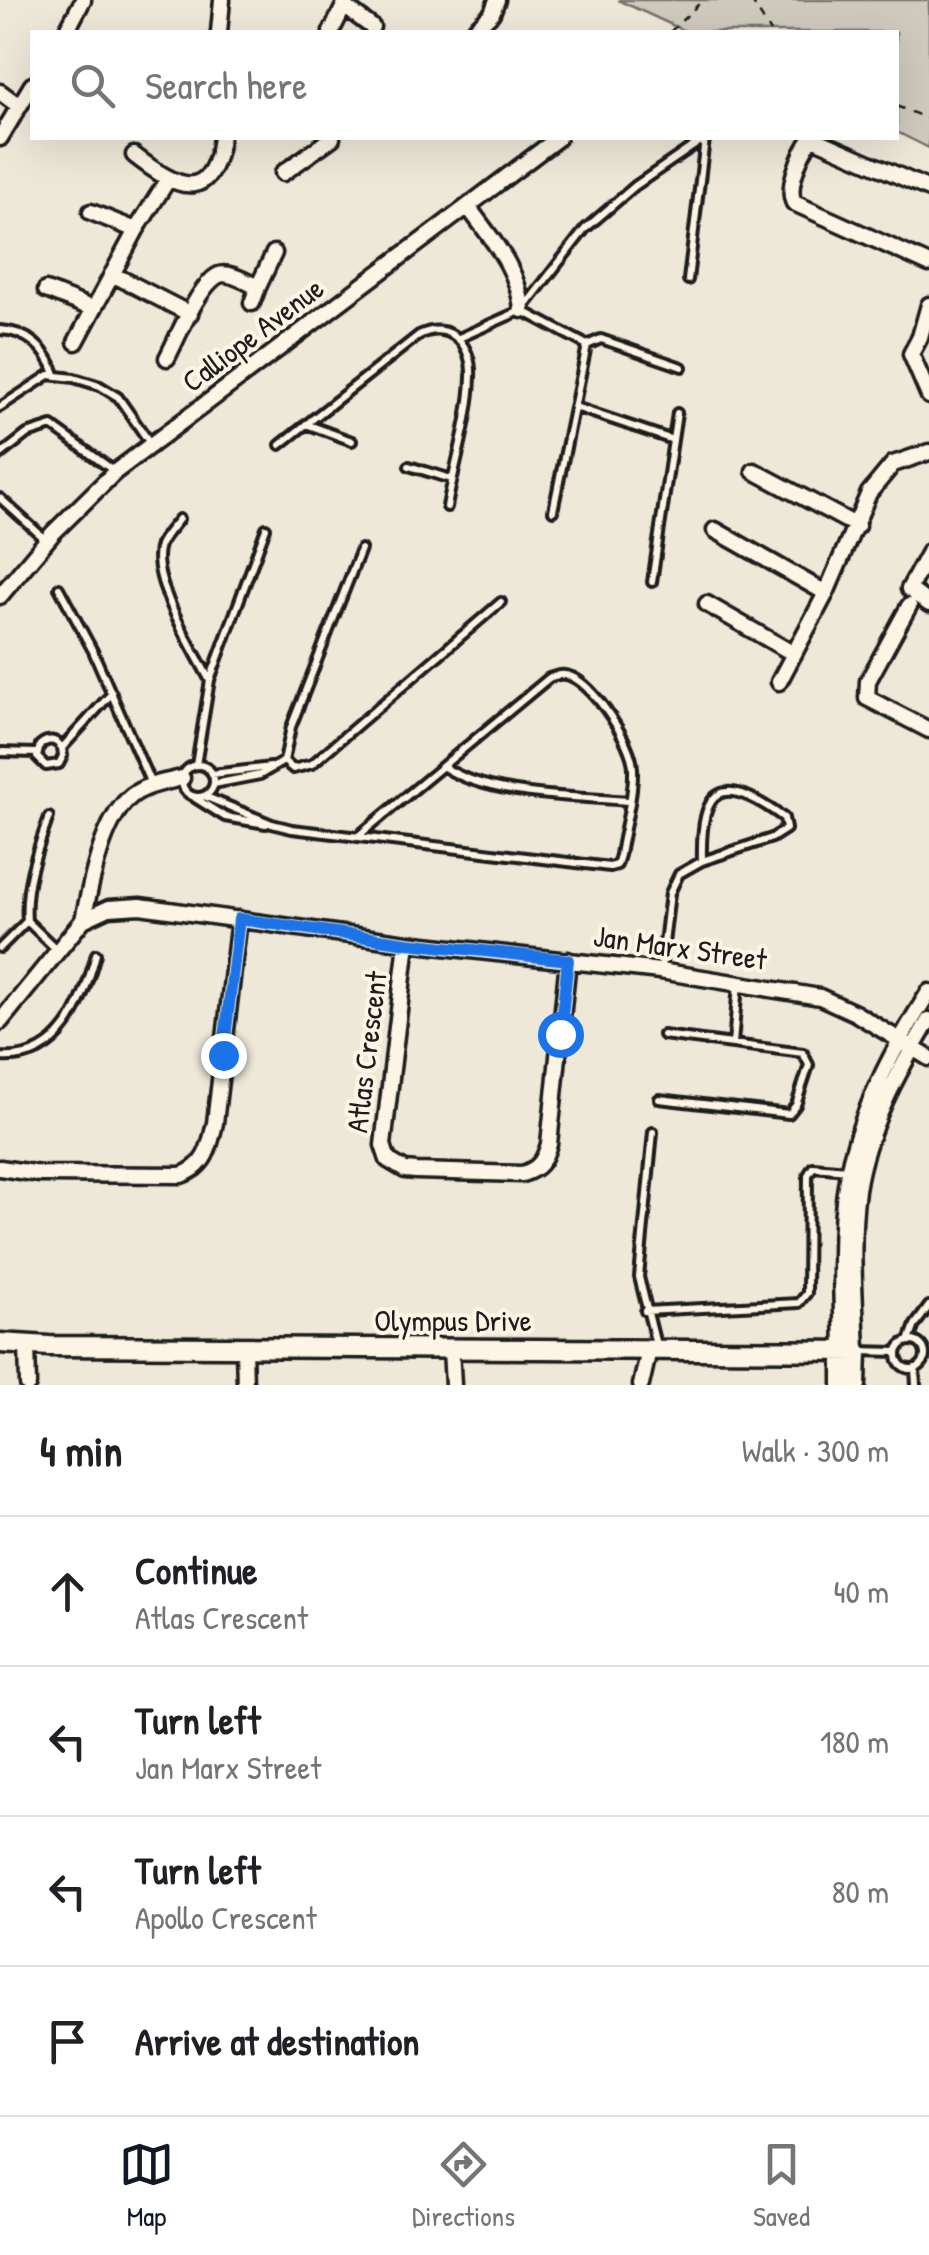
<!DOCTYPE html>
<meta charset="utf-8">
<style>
body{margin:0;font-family:"Patrick Hand",sans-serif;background:#f2f2f2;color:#202124}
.stop{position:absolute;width:30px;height:30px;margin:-22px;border:8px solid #1a73e8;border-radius:50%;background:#fff}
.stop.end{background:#1a73e8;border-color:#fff;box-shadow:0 2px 10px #0008}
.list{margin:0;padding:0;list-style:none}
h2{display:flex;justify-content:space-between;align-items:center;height:130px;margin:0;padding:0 40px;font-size:42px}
h2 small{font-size:32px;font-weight:400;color:#757577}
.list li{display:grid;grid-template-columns:65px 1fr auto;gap:30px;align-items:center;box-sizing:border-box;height:150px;padding:0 40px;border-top:2px solid #e0e0e0}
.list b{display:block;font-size:38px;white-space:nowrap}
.list p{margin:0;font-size:32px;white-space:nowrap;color:#757577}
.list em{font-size:32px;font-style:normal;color:#757577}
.icon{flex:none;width:55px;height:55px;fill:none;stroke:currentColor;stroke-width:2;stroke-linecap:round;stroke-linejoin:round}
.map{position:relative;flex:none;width:929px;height:1385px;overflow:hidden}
.search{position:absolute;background:#fff;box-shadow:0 10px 40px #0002;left:30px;right:30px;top:30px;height:110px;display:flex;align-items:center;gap:25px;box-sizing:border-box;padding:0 35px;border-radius:0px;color:#757577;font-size:38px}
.sheet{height:730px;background:#fff}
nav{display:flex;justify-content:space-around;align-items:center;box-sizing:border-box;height:140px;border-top:2px solid #e0e0e0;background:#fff;font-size:28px;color:#757577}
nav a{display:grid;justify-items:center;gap:5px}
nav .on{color:#111827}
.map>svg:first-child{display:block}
</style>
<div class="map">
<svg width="929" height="1385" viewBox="0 0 929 1385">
<rect width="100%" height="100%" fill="#eee8d9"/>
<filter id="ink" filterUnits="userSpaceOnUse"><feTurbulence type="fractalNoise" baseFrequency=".01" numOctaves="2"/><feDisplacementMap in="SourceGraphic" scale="20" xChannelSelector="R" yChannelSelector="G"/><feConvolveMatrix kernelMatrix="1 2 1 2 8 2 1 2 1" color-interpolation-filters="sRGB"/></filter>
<g filter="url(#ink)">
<path fill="#cfcabd" stroke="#76736c" stroke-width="2.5" d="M618 0H929V148L897 132 896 32H687Z"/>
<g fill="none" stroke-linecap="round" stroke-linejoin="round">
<defs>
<path id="service" d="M688 280 705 139
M523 311 587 345
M0 330C27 331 47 349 55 374
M459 338 522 310 585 229 635 186 705 138
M587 345 601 339 682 367
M0 407 49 375 74 378 100 386 118 397 150 443
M575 407 673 440
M306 424 352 441
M280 445 419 335C450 320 473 345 471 377 470 418 454 466 447 507
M0 455 27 434 52 426 114 471
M409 466 451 479
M0 498 46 540
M553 511 587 345
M179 519C173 527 164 536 160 545 148 577 194 650 209 679
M652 582 677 413
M59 588 93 651 151 784
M62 748C56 739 48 738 40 745L37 757 46 766 59 764 63 756 62 748 112 693
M0 752 37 753
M284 761 293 769 312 764 501 602
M284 761 291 727 361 549
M182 781a16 16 0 1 1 32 0a16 16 0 1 1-32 0Z
M196 765 210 680 266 528
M444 767C489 797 574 796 628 801
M212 774 271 767
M214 784 260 775 284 761
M204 796 272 824 292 829 610 867 617 865 620 855C624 828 634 796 633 768 632 743 595 687 572 677 564 673 557 675 549 678L357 837
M195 798 225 817 266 824
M49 817C37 851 24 884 27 921L57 950
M0 948 27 921
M661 969 670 893 679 874 702 861 772 838 786 829 784 818C722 773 700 785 702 861
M733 1044 738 984
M0 1057C61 1062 83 1003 96 954
M659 1099 789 1114 796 1105 809 1065 803 1053 663 1035
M653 1132 639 1277 657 1349
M645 1311 799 1303 807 1293 808 1175 813 1167 848 1170
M909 1341 915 1325 929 1306
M897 1355a14 14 0 1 1 28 0a14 14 0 1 1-28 0Z
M858 1351 897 1352
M915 1368 916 1385"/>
<path id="minor" d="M344 6 372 27
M66 32 83 0
M219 32 222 0
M331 32 347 0
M472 32 492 13 497 0
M0 92 19 106
M0 138 32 85
M134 155C175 187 211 207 221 138
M283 173 332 138
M929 189 815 139H811C800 154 786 188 794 203L929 264
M469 208C492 240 519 269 522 310
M91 212 136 230 167 181
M112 274 190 314
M46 290 91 308
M252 303 258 287
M929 305 920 337 911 354 929 396
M76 342 136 230
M167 358C177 339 199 284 219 275 229 271 248 283 258 287L274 253
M754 471 857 526
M715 530 826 593
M929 552 909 589 929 604
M0 596 53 533 115 472 558 138
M707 604 794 654
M909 606 868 681 867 698 929 730
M779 682 826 593 869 493 893 464 929 452
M83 920C91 884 103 812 137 792 150 784 166 782 182 778
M407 943 383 1145 388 1160 405 1170 416 1171 522 1174C539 1169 544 1161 549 1144L568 960
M0 1022 83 920 109 908 140 906 407 943 660 971 820 997 855 1013 929 1058
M0 1168 40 1174 181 1175C206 1167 210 1146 215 1123L239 919
M27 1343 28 1385
M244 1348 245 1385
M451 1349 453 1385
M857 1351C855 1298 850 1243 857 1190 866 1130 898 1072 929 1020
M843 1352C842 1289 836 1221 851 1159 866 1099 896 1044 929 992
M641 1385 649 1350"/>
<path id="tertiary" d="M0 1343 49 1346 857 1351 856 1385
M843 1352V1385"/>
</defs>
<use href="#service" stroke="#1c1c1c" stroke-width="14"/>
<use href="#minor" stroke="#1c1c1c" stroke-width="21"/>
<use href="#tertiary" stroke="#1c1c1c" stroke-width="25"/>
<path stroke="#1c1c1c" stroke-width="2.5" stroke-dasharray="8 8" stroke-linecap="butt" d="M751 0 771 32
M670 32 703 0
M896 106 929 119"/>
<use href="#service" stroke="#fcf5e5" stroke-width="6"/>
<use href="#minor" stroke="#fcf5e5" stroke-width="14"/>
<use href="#tertiary" stroke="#fcf5e5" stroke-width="18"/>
</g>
</g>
<g fill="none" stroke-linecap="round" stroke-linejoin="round" filter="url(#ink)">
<path stroke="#1a73e8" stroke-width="12" d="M223 1055 239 919 407 943 568 960 560 1034"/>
</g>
<g text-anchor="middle" stroke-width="8" stroke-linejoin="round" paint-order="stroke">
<g font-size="30" fill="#1c1c1c" stroke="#fcf5e5">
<text transform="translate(253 335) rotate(-37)" y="10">Calliope Avenue</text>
<text transform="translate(680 948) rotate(8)" y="10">Jan Marx Street</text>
<text transform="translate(367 1052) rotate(-83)" y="10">Atlas Crescent</text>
<text x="453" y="1331">Olympus Drive</text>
</g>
</g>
</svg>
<div class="stop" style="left:560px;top:1034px"></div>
<div class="stop end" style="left:223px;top:1055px"></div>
<div class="search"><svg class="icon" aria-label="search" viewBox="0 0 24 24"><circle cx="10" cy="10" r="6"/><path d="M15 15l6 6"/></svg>Search here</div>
</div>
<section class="sheet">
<h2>4 min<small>Walk · 300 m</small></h2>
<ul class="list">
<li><svg class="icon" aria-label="ahead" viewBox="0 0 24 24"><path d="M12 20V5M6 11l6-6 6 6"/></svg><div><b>Continue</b><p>Atlas Crescent</p></div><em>40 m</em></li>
<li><svg class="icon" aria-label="left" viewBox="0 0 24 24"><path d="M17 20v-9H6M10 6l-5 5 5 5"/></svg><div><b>Turn left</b><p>Jan Marx Street</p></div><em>180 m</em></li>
<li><svg class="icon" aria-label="left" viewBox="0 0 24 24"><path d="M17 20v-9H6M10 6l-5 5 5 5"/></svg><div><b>Turn left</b><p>Apollo Crescent</p></div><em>80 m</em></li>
<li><svg class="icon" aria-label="arrive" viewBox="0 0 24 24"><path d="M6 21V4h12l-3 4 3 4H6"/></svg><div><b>Arrive at destination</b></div></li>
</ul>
</section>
<nav>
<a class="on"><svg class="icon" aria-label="map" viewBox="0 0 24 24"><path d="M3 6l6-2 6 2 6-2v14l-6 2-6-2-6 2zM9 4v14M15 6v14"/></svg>Map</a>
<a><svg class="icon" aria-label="directions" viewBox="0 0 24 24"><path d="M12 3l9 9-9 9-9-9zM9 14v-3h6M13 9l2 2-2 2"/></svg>Directions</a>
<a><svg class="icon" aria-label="saved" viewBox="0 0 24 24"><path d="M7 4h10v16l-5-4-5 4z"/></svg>Saved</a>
</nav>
